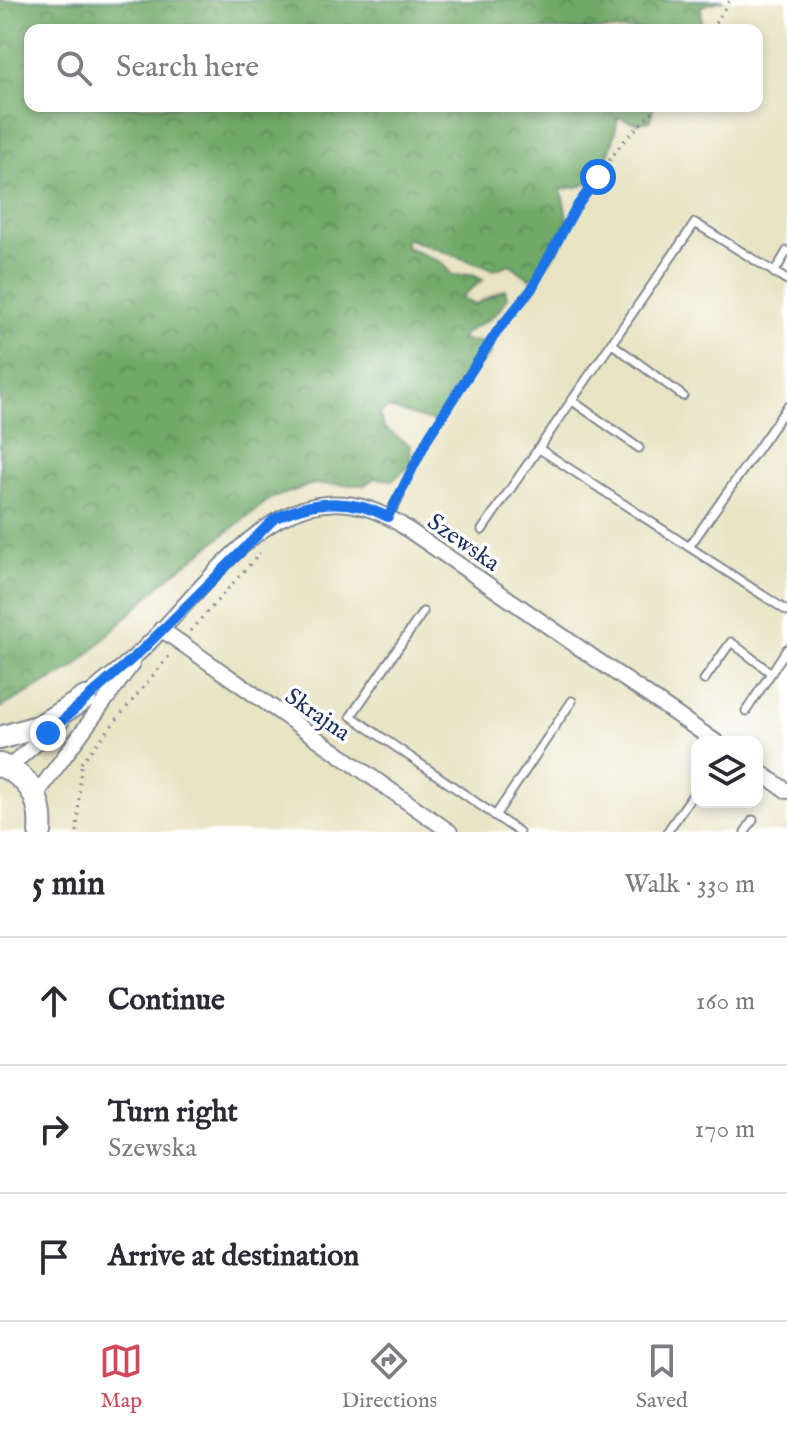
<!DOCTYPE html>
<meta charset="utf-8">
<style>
body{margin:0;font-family:"IM FELL English",serif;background:#f7f7f7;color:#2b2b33}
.controls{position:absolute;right:24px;bottom:24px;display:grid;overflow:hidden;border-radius:16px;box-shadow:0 4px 12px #0003}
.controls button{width:72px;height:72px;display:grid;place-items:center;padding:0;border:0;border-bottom:2px solid #e1e1e2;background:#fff;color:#2b2b33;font:40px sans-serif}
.stop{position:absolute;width:24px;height:24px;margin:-18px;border:6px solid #1a73e8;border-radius:50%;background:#fff}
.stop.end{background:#1a73e8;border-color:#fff;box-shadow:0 2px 8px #0008}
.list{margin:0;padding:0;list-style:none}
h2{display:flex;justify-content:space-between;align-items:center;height:104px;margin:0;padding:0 32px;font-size:34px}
h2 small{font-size:26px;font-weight:400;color:#7c7c81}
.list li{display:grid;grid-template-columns:52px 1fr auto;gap:24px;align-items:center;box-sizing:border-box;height:128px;padding:0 32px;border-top:2px solid #e1e1e2}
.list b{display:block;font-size:30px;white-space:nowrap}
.list p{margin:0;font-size:26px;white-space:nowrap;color:#7c7c81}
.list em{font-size:26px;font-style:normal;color:#7c7c81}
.icon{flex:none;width:44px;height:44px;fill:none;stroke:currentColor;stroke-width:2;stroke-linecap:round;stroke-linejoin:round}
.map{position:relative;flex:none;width:787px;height:832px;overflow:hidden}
.search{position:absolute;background:#fff;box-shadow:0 4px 12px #0003;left:24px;right:24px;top:24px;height:88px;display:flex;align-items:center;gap:20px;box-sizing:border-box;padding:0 28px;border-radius:16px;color:#7c7c81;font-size:30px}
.sheet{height:488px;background:#fff}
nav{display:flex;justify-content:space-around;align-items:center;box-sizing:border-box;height:112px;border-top:2px solid #e1e1e2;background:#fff;font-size:22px;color:#7c7c81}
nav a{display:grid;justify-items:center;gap:4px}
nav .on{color:#d1495b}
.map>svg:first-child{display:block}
</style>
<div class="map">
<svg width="787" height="832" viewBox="0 0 787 832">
<defs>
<pattern id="forest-crowns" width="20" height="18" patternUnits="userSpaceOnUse" patternTransform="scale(2)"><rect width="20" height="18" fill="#71a967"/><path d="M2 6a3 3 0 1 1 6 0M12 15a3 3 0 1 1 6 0" fill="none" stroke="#5c8a58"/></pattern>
</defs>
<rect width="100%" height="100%" fill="#fff"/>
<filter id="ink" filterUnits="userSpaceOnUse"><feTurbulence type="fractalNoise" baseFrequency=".0125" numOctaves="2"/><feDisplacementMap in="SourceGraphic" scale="16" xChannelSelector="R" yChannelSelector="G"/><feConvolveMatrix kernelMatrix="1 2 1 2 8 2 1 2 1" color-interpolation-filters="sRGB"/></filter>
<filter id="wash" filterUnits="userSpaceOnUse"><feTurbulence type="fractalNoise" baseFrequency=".006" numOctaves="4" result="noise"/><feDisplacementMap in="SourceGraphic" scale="32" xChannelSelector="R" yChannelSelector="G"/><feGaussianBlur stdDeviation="1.8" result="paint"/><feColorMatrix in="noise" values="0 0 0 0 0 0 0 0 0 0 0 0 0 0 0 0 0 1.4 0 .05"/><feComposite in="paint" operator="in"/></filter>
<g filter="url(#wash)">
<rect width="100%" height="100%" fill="#e8e3c2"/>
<path fill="url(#forest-crowns)" stroke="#466c62" stroke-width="2" d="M0 0H724L701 6 702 30H30V106H654L650 121 637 123 618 117C614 139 608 171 586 184 580 188 568 188 561 190 563 200 567 211 567 222 567 241 546 271 530 279L510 264 494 270 406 238V247L441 262 453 276 471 274 483 280 461 297 474 305 505 289 507 298C491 328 472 321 460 340L489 343 491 354 464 380 448 399 443 414 434 422 389 408 379 414 384 428 411 446 410 466 393 480 375 478 364 485 313 484 270 499 164 581 75 667 0 708Z"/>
</g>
<g filter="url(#ink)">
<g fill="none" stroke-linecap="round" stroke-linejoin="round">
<defs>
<path id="lane" d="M774 273 787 251
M611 343 683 396
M571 400 639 448
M538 448 787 611
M388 517 400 495
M482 530 695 223 787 280
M689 547 787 407
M423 612 351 716 519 832
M704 680 731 642 771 673
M746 711 787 649
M495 816 572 701
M667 832 697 789
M745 832 753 820"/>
<path id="street" d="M161 629 450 832
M81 702C100 683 123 668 142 650 213 582 288 453 400 524L716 742
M8 768 61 722
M757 770 787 791
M36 795 132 664"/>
<path id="secondary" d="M0 738 40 726 85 698
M0 765C30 777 43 800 40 832"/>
</defs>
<use href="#lane" stroke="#828990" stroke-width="11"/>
<use href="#street" stroke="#828990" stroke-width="18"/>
<use href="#secondary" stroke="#828990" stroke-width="26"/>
<path stroke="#828990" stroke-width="3" stroke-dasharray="2 6" stroke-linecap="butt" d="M711 30 730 0
M406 485 429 436 498 330 531 290 575 209 621 144 658 106
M190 631 260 553
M81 763 170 655
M77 832 81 764"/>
<use href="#lane" stroke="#fff" stroke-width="7"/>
<use href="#street" stroke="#fff" stroke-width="14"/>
<use href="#secondary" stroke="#fff" stroke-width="22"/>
</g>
</g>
<g fill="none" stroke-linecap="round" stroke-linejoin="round" filter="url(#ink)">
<path stroke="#1a73e8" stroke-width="10" d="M48 733 141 651 274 519C312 500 350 497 388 517L429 436 498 330 531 290 575 209 598 177"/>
</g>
<g text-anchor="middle" stroke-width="7" stroke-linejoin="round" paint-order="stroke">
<g font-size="24" fill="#1b2f5e" stroke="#fff">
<text transform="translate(464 542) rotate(35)" y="8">Szewska</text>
<text transform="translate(318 714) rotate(35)" y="8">Skrajna</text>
</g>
</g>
</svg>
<div class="controls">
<button><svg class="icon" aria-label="layers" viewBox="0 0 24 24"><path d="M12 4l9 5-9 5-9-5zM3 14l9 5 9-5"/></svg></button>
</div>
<div class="stop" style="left:598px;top:177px"></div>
<div class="stop end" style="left:48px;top:733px"></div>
<div class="search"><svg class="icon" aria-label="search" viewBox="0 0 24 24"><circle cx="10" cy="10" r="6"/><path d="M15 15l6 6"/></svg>Search here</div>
</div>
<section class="sheet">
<h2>5 min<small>Walk · 330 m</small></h2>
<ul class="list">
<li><svg class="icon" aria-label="ahead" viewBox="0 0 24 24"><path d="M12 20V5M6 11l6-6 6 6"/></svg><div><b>Continue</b></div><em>160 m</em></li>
<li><svg class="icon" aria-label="right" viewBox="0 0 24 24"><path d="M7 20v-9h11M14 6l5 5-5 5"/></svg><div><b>Turn right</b><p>Szewska</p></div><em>170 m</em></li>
<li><svg class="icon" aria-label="arrive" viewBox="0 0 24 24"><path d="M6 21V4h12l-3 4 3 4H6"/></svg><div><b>Arrive at destination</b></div></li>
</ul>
</section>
<nav>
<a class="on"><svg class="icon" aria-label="map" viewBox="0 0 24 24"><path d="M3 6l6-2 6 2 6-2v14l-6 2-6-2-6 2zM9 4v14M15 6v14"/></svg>Map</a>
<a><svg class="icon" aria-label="directions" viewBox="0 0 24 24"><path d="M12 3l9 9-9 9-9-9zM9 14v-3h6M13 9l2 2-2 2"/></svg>Directions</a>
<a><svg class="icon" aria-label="saved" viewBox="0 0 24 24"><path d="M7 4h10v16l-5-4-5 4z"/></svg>Saved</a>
</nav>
